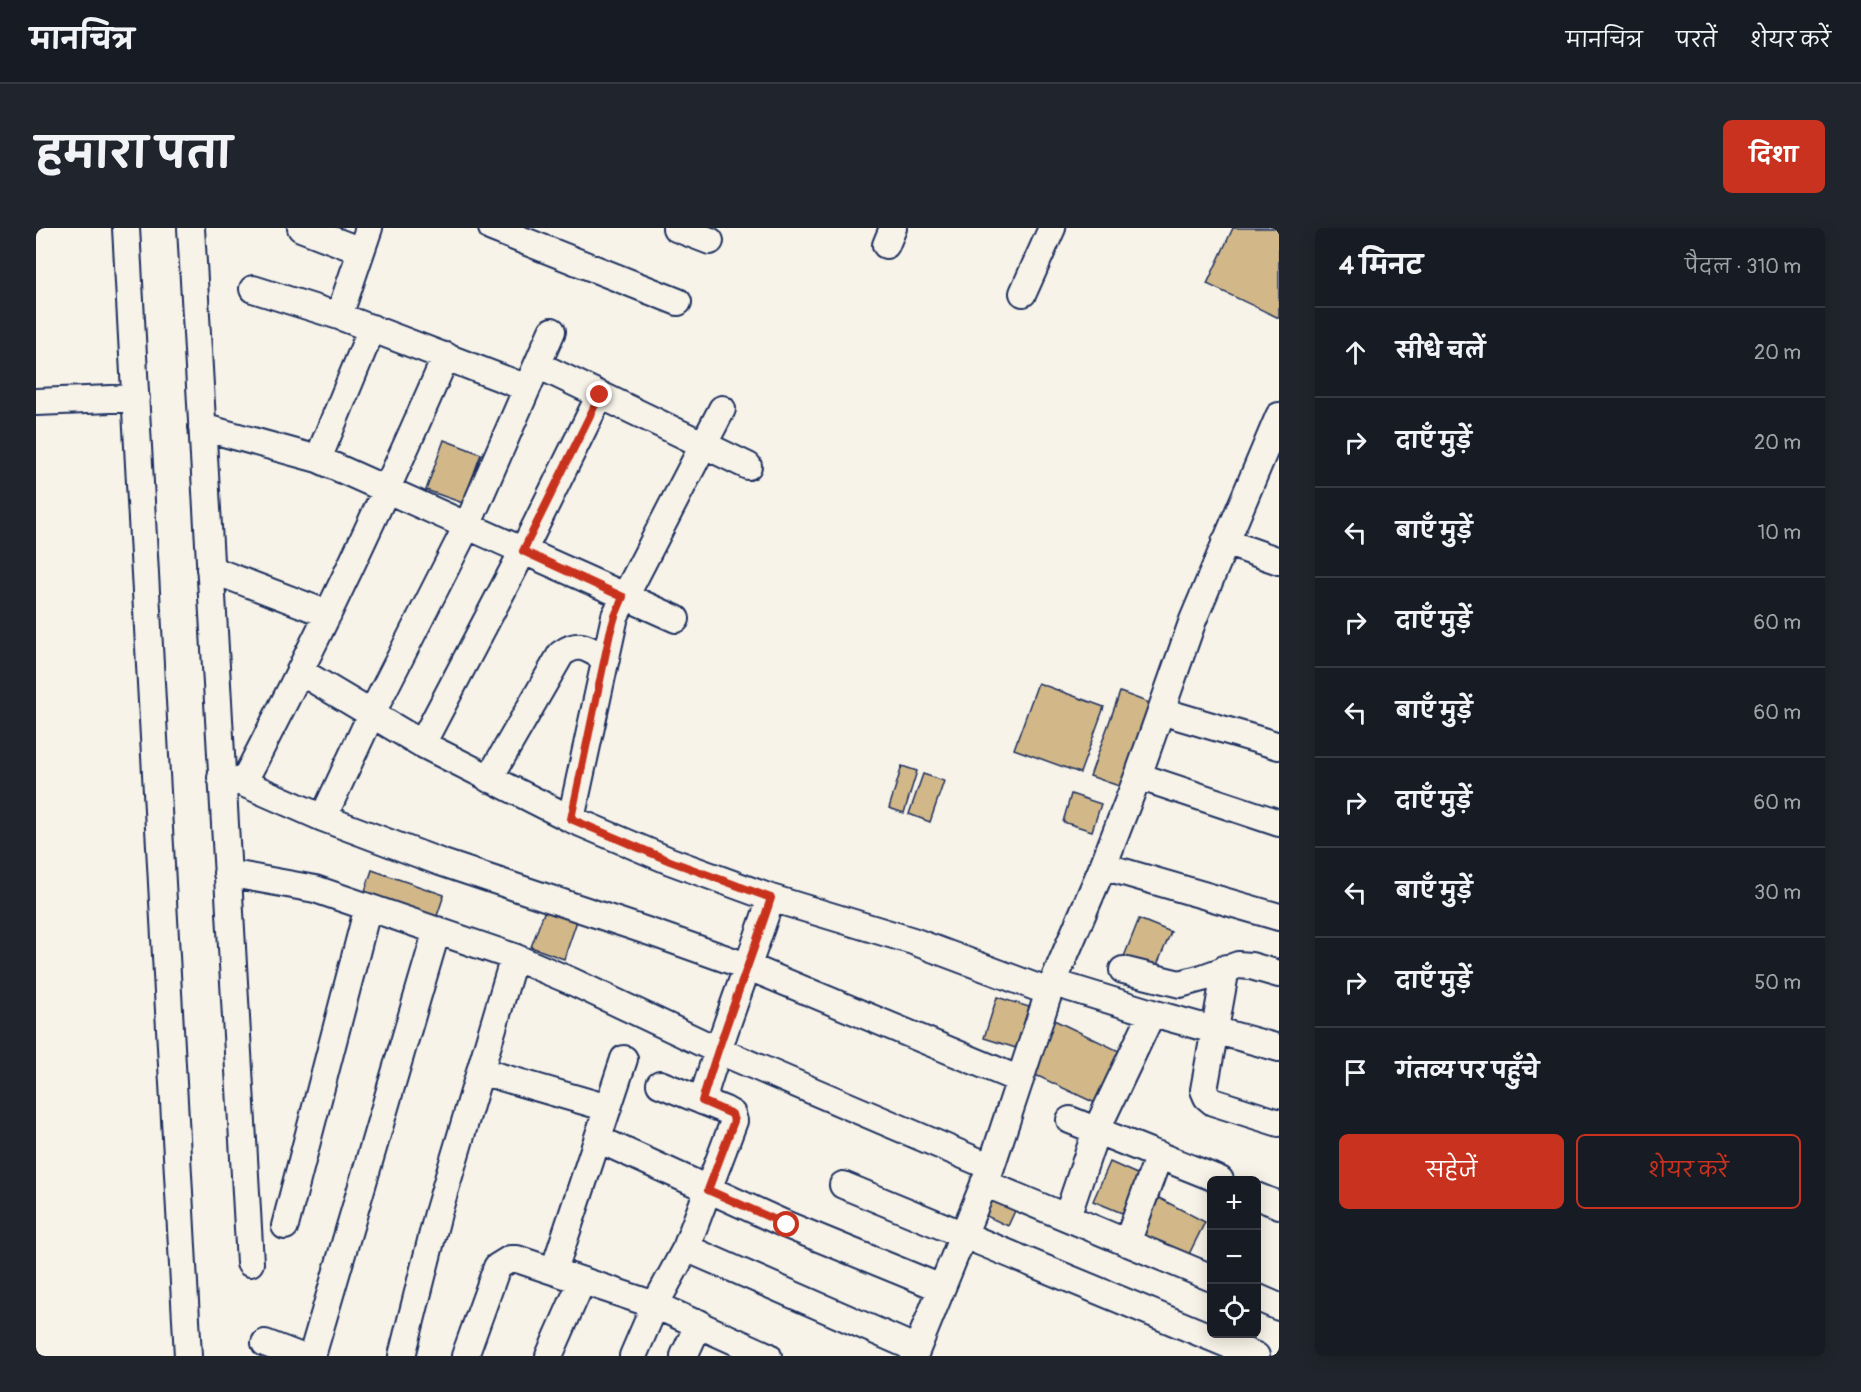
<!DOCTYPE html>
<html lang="hi">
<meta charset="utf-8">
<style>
body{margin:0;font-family:Pangolin,"Playpen Sans Deva",sans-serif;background:#20242c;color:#f1f3f6}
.controls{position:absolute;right:18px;bottom:18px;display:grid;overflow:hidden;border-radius:9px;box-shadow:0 3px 15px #0003}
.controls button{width:54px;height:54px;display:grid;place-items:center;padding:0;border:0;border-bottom:2px solid #363941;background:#171b24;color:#f1f3f6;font:30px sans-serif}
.stop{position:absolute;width:18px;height:18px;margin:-14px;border:4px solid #c8321e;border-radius:50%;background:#fff}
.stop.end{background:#c8321e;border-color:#fff;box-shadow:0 2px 6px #0008}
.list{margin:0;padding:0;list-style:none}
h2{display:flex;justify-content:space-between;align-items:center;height:78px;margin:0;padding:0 24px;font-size:26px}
h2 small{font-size:20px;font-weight:400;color:#9ea1a6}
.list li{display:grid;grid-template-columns:39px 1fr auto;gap:18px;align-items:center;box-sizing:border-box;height:90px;padding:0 24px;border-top:2px solid #363941}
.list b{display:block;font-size:22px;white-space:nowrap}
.list em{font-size:20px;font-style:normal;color:#9ea1a6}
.actions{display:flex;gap:12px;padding:18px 24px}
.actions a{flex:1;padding:14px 0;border:2px solid #c8321e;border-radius:9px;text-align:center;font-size:21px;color:#c8321e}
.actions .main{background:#c8321e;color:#fff}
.icon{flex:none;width:33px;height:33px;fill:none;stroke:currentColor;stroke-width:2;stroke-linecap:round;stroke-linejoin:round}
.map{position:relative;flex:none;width:1243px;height:1128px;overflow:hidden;border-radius:9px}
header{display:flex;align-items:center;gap:36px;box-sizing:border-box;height:84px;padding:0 30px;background:#171b24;border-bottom:2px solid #363941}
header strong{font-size:28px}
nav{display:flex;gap:33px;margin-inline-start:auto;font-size:21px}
.intro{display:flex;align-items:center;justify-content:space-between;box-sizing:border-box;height:144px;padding:0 36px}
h1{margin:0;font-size:42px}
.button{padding:15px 27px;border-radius:9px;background:#c8321e;color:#fff;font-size:21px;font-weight:700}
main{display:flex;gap:36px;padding:0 36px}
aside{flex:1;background:#171b24;border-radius:9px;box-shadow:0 3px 15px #0003}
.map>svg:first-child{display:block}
</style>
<header>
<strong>मानचित्र</strong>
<nav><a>मानचित्र</a><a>परतें</a><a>शेयर करें</a></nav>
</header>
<div class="intro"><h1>हमारा पता</h1><a class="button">दिशा</a></div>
<main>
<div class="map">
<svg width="1243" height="1128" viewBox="0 0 1243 1128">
<rect width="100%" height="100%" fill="#f7f3e8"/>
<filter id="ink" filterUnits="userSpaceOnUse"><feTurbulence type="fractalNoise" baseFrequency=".0167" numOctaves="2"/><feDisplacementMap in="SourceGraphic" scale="12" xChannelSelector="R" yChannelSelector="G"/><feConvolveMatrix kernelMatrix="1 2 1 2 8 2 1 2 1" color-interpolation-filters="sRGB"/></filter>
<g filter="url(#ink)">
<path fill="#d2b888" stroke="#1b2f5e" stroke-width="1.5" d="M1197 0H1243V90L1171 56Z
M408 212 445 226 427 275 390 262Z
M1002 455 1068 479 1044 545 978 521Z
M1084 464 1116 476 1086 559 1054 548Z
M866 538 881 543 868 585 853 580Z
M887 546 908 553 894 594 873 586Z
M1035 566 1065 576 1056 603 1027 594Z
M336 642 408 667 399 694 327 669Z
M509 682 541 693 528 731 495 719Z
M1103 691 1135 704 1118 744 1087 731Z
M961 769 993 779 980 820 948 810Z
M1018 792 1083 823 1059 875 993 844Z
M1074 934 1103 947 1086 985 1057 973Z
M954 963 982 976 972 998 944 985Z
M1123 970 1169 994 1149 1034 1103 1010Z"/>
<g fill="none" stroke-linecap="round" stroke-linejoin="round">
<defs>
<path id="minor" d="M90 0 152 1128
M155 0 214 1035
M265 0 325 23
M456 0 642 74
M640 0 674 13
M850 17 857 0
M217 61 303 88 491 160
M987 65 1016 0
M303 88 333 0
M502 137 712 238
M0 174 100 170
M166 199 282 231 640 391
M282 231 336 100
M1189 314 1243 333
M174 341 292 386
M265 444 386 516 535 591 634 633 735 670 877 713 1013 764
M1125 483 1243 518
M386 516 487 323 564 167
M1102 548 1243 595
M185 550 207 555 287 590 404 634 617 705 713 739 984 852
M453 551 525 426C544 412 552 421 570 431
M207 555C280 415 347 273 410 128
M287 590 335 487 431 298 516 103
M535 591 579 388 686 181
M1067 638 1243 689
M191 645 279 661 478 729 535 753 681 822 955 939
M1190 740 1168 862 1171 869 1177 874 1243 895
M1087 742 1144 756 1166 750 1202 737 1215 738 1243 746
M1018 755 1116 785 1243 820
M444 843 572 880
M666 873C686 804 713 738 735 670
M1034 892 1184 952
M562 911 751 997 905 1060
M948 955 1176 1050
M807 957 1220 1128
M1220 968 1243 977
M1031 989 1060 903 1116 785
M249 998 332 679
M1091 1015 1123 927
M650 1020 881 1121
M518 1042 588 831
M1220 1069 1243 1079
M229 1115 263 1128
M276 1128 401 702
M366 1128 402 985 478 729
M429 1128 461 1039 474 1031H481L619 1077 732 1128
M513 1128 546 1053
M597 1128 619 1077 650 1020 698 893 696 886 689 882 624 856
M648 1128 663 1095
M878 1128 955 939 1013 764 1067 638 1102 548 1157 392 1243 188"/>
</defs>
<use href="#minor" stroke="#1b2f5e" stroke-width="30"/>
<use href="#minor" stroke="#f7f3e8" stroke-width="26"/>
</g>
</g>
<g fill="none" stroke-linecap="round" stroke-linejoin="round" filter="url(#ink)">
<path stroke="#c8321e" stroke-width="8" d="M564 167 487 323 587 369 579 388 574 405 535 591 634 633 735 670C713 738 686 804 666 873L696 886 698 893 672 962 751 997"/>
</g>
</svg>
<div class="controls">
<button>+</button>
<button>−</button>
<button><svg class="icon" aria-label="locate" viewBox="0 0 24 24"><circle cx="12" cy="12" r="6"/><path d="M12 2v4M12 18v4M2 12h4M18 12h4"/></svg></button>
</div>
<div class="stop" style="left:751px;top:997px"></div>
<div class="stop end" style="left:564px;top:167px"></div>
</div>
<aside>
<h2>4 मिनट<small>पैदल · 310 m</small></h2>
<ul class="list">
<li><svg class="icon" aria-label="ahead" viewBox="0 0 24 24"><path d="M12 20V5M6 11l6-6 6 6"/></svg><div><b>सीधे चलें</b></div><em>20 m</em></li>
<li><svg class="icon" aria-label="right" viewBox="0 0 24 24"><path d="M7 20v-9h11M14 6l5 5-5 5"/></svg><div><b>दाएँ मुड़ें</b></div><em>20 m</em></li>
<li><svg class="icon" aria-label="left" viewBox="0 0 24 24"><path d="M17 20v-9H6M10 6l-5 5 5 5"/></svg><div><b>बाएँ मुड़ें</b></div><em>10 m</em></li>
<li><svg class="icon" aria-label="right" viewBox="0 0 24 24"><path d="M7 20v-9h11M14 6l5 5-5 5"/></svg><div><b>दाएँ मुड़ें</b></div><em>60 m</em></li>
<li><svg class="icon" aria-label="left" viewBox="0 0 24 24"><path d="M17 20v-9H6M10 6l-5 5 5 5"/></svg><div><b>बाएँ मुड़ें</b></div><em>60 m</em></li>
<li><svg class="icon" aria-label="right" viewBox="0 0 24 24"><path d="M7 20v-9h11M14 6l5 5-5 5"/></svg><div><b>दाएँ मुड़ें</b></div><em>60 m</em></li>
<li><svg class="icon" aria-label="left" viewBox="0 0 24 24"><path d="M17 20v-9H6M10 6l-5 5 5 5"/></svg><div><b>बाएँ मुड़ें</b></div><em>30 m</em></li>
<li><svg class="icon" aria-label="right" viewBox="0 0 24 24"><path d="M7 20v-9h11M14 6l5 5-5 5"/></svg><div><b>दाएँ मुड़ें</b></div><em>50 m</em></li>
<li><svg class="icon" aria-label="arrive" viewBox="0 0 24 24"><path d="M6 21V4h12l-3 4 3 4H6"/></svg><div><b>गंतव्य पर पहुँचे</b></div></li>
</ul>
<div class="actions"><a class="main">सहेजें</a><a>शेयर करें</a></div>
</aside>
</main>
